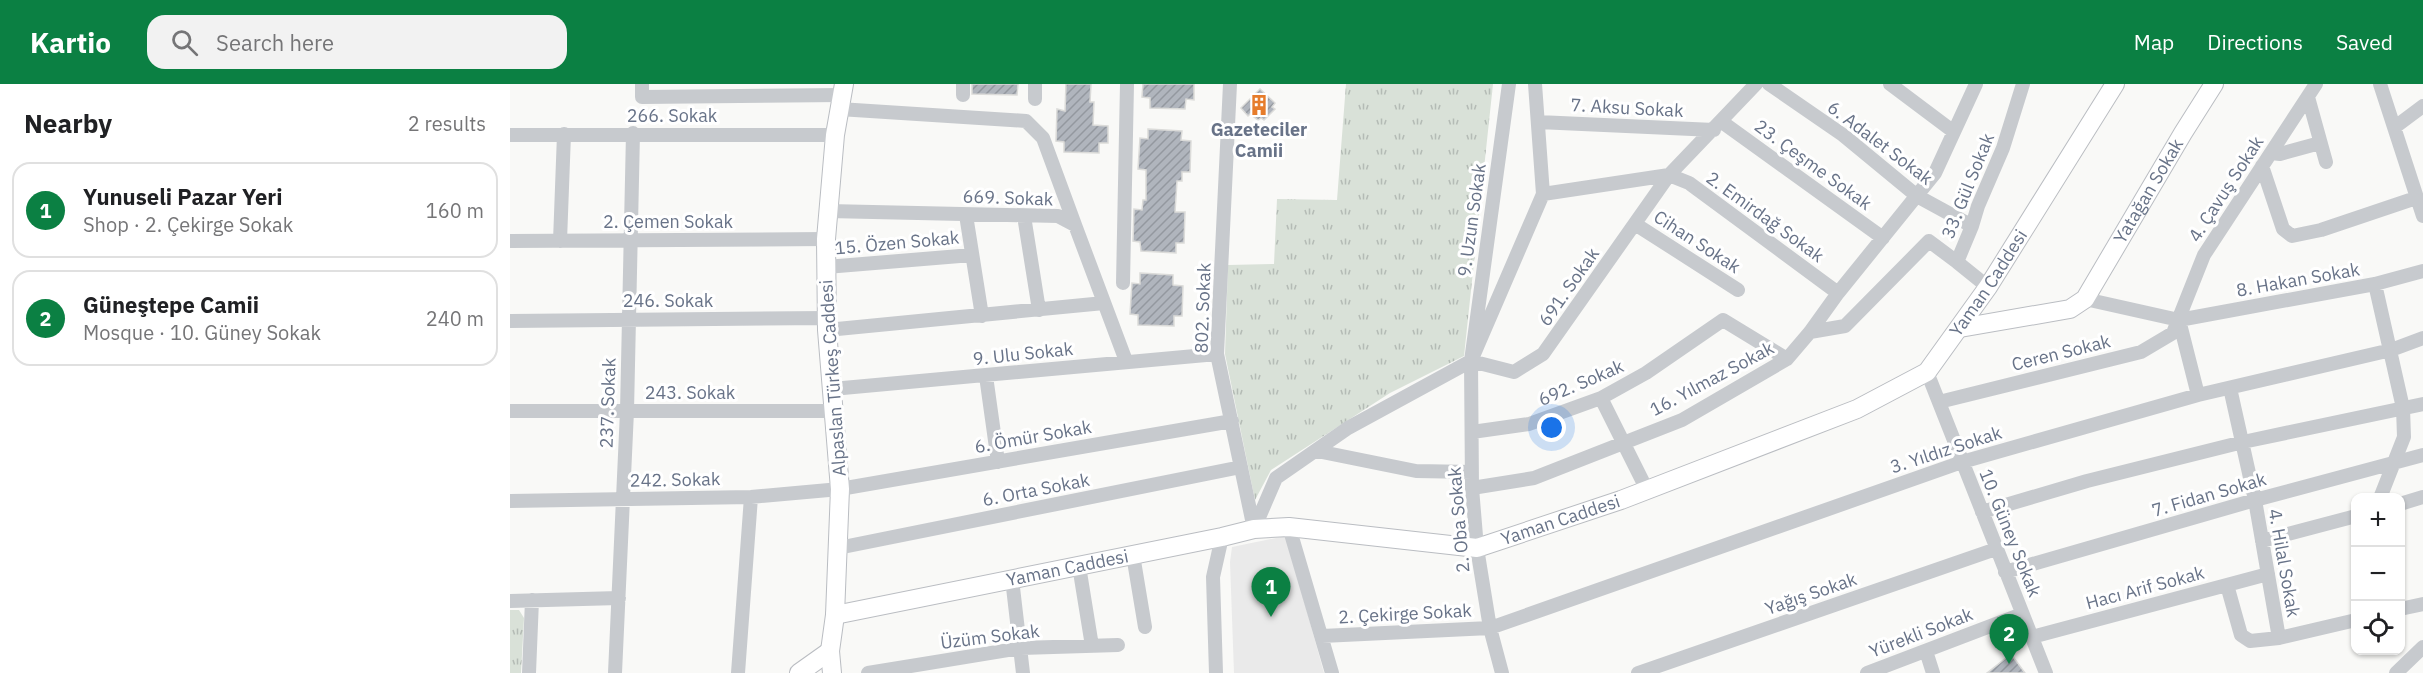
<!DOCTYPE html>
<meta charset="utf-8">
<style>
body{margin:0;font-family:"IBM Plex Sans",sans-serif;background:#f2f2f2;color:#202124}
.controls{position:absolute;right:18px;bottom:18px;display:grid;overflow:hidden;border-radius:12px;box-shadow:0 2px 4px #0004}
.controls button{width:54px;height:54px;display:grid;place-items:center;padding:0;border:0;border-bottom:2px solid #e0e0e0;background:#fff;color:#202124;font:30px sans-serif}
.you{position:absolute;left:1042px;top:344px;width:21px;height:21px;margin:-15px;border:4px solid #fff;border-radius:50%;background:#1a73e8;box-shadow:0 0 0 9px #1a73e833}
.badge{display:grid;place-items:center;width:39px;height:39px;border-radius:50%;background:#0b8043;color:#fff;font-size:20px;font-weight:700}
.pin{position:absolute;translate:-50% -50px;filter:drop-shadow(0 2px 3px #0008)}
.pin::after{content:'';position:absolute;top:32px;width:21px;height:18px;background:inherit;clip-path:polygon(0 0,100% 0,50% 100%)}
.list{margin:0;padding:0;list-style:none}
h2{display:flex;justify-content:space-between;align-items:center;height:78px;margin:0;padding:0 24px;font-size:26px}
h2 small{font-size:20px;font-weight:400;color:#757577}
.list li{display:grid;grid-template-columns:39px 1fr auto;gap:18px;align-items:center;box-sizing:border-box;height:96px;margin:0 12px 12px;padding:0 12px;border:2px solid #e0e0e0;border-radius:18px}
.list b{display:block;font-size:22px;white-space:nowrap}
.list p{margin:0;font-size:20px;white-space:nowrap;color:#757577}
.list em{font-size:20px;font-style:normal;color:#757577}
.icon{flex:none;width:33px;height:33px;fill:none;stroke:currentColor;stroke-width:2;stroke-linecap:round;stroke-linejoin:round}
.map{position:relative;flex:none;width:1913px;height:589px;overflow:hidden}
header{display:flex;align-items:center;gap:36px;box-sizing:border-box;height:84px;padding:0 30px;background:#0b8043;color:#fff}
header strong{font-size:28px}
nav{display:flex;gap:33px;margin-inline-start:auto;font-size:21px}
.search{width:420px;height:54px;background:#f2f2f2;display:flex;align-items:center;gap:15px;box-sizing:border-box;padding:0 21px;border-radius:18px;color:#757577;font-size:22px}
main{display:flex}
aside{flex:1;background:#fff}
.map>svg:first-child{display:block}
</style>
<header>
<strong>Kartio</strong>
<div class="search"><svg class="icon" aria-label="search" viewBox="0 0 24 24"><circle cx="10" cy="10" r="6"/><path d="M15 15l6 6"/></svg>Search here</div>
<nav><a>Map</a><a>Directions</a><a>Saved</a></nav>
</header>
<main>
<aside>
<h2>Nearby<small>2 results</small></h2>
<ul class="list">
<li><span class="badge">1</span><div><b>Yunuseli Pazar Yeri</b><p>Shop · 2. Çekirge Sokak</p></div><em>160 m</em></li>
<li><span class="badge">2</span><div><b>Güneştepe Camii</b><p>Mosque · 10. Güney Sokak</p></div><em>240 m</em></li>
</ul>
</aside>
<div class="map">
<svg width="1913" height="589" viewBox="0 0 1913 589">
<defs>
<pattern id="grass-tufts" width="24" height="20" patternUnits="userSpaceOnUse" patternTransform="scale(1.5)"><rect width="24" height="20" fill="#d9e1d8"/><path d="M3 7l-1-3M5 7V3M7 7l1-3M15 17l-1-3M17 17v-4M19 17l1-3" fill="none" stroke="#b4bbb5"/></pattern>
<pattern id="building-hatch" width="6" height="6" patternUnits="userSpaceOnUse" patternTransform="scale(1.5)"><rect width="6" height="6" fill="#b0b5bd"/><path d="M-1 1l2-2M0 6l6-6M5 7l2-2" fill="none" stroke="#93989f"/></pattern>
</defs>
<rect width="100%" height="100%" fill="#f9f9f7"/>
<path fill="#eaeaea" d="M776 452 814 589H724L720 478 722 463Z"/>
<path fill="url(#grass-tufts)" d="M836 0H983L954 272 880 309 761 386 745 416 715 270 718 181 764 180 767 115 827 116Z
M0 526H9L14 534 11 589H0Z"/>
<path fill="url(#building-hatch)" stroke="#dbdbd9" stroke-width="1.5" d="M462 0H508L507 11 462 10Z
M556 0H581L580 18H584L583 41 598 42V59H589V69L554 68V58L546 57 547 25 555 27Z
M633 0H684V16L676 15 675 25 640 24V14L632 13Z
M750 5 765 19 762 23 765 25 754 36 751 34 748 36 740 30 738 32 731 24Z
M638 45 672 47 671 56 681 57 680 88H672V97H667L665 128H675L674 159H666V169L631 167 630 158 623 157 624 125 632 126 633 116H636V86L628 85 630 54 638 55Z
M630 189 663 191V201L673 202 672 232H664V242L628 241V231L620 230 622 199 630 200Z
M1501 570 1515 589H1477Z"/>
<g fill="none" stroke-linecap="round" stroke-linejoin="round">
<defs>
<g id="major">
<path id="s1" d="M1450 244 1560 225 1575 215 1673 49 1704 0"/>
<path id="s2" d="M325 531 712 453 744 445 779 443 967 464 1111 416 1347 325 1417 288 1478 203 1605 0"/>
<path d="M289 589 320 567"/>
<path d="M322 589 320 567 325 531 330 405 317 246 316 155 325 51 334 0"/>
</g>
</defs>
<use href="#major" stroke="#babdc2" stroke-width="20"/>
<path stroke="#c7cace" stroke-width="14" d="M132 0V13L332 11
M453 0V11
M720 0 707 270 744 445
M1259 0 1333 51 1407 112 1462 142
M1380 0 1444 48
M1870 0 1913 132
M1798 13 1816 78
M525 15V0
M329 25 516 37 533 54 565 141
M1028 38 1204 46
M1212 38 1373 154
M1885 43 1913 22
M0 51H325
M1761 69 1770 70 1810 59
M1752 82 1773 145 1782 152 1811 146 1906 114
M1033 110 1159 91 1246 0
M318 127 548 132 565 141 616 277
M456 131 472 232
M514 132 529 226
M1125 140 1228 206
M0 157 316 155
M50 157 54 50
M316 183 462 171
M613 199 617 0
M1865 200 1893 324 1894 353 1870 414
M1478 203 1447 178 1462 142 1468 122 1493 64 1513 0
M1575 215 1669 236 1865 200 1913 187
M1669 236 1688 311
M0 237 317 234
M317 246 594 219
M1300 248 1335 242 1419 157 1447 178
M961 277 1004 288 1033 270 1159 91 1179 99 1328 209
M1417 288 1536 589
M476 292 488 378
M1720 304 1745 416 1769 554
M322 305 707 270
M1091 314 1137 406
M1429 318 1631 268 1663 249 1694 171 1806 0
M0 327H325
M962 348 1019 340 1091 314 1136 289 1213 236 1277 275
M807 367 906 387 962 388
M962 404 1024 394 1172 336 1277 275 1300 248 1328 209 1425 89 1466 0
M0 417 241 413 330 405 722 337
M1890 420 1913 413
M1472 428 1577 397 1733 358 1913 320
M779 443 822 589
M744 445 766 394 838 344 961 277 1033 110 1025 0
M1752 457 1846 432
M328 464 731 383
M623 471 635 543
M569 482 582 562
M1495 488 1745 416 1913 371
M502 495 513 589
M1717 501 1731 551 1740 557 1769 554 1846 536
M0 517 109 514
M1890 525 1913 520
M812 552 980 544 1452 378 1688 311 1881 266 1913 254
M1522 553 1758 490
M1416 567 1423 589
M19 589 22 516
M105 589 117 327 123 49
M228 589 241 413
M358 589 511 564 608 561
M706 589 703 493 712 453
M992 589 980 544 967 464 962 404 961 277 999 0
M1128 589 1486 465
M1357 589 1512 530
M1886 589 1913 563"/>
<use href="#major" stroke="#fff" stroke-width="18"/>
</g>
<defs>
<symbol id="building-bare" viewBox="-9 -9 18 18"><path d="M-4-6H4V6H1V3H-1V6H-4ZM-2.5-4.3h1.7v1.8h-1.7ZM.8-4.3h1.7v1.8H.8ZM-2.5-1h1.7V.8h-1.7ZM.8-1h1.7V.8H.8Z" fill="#e67c2b" stroke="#fff" stroke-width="2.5" paint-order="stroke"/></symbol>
</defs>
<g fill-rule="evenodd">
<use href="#building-bare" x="734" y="6" width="30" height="30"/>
</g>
<g text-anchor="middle" stroke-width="6" stroke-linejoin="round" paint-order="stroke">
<g font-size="18" fill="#687388" stroke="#fff">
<text transform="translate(1117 24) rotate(3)" y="6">7. Aksu Sokak</text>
<text x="162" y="38">266. Sokak</text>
<text transform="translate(1370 59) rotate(37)" y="6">6. Adalet Sokak</text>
<text transform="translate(1303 81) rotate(36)" y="6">23. Çeşme Sokak</text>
<text transform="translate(1458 102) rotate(-68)" y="6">33. Gül Sokak</text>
<text transform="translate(1716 105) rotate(-57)" y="6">4. Çavuş Sokak</text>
<text dy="6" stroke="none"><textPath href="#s1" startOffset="255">Yatağan Sokak</textPath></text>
<text transform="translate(498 114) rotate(2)" y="6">669. Sokak</text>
<text transform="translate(1255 133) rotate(36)" y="6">2. Emirdağ Sokak</text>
<text transform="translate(962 136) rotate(-82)" y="6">9. Uzun Sokak</text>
<text x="158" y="144">2. Çemen Sokak</text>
<text transform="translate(1187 158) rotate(33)" y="6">Cihan Sokak</text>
<text transform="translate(387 159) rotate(-5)" y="6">15. Özen Sokak</text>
<text transform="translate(1788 196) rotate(-10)" y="6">8. Hakan Sokak</text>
<text dy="6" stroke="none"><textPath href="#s2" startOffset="1244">Yaman Caddesi</textPath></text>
<text transform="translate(1059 203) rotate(-55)" y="6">691. Sokak</text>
<text x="158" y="223">246. Sokak</text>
<text transform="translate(693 224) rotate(-88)" y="6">802. Sokak</text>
<text transform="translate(1551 269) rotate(-14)" y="6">Ceren Sokak</text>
<text transform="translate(513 270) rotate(-6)" y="6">9. Ulu Sokak</text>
<text transform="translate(323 294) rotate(-94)" y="6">Alpaslan Türkeş Caddesi</text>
<text transform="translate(1202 295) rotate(-28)" y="6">16. Yılmaz Sokak</text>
<text transform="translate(1071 299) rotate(-23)" y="6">692. Sokak</text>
<text x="180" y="315">243. Sokak</text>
<text transform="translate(98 319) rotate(-88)" y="6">237. Sokak</text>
<text transform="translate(523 353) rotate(-10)" y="6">6. Ömür Sokak</text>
<text transform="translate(1436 366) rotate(-18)" y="6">3. Yıldız Sokak</text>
<text transform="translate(165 396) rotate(-1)" y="6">242. Sokak</text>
<text transform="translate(526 406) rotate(-11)" y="6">6. Orta Sokak</text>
<text transform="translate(1699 411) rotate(-16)" y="6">7. Fidan Sokak</text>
<text transform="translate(949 436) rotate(-95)" y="6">2. Oba Sokak</text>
<text dy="6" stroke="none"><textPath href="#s2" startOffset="740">Yaman Caddesi</textPath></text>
<text transform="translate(1500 449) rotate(68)" y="6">10. Güney Sokak</text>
<text transform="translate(1774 479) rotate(80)" y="6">4. Hilal Sokak</text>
<text dy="6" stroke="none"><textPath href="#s2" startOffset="237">Yaman Caddesi</textPath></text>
<text transform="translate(1635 504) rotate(-15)" y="6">Hacı Arif Sokak</text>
<text transform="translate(1301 510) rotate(-19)" y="6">Yağış Sokak</text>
<text transform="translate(895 530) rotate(-3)" y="6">2. Çekirge Sokak</text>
<text transform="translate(1411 549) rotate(-21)" y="6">Yürekli Sokak</text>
<text transform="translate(480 553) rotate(-7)" y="6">Üzüm Sokak</text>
</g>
<g font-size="18" font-weight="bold" fill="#687388" stroke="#fff">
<text x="749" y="52">Gazeteciler<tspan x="749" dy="21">Camii</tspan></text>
</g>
</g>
</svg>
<div class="controls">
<button>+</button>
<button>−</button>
<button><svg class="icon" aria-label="locate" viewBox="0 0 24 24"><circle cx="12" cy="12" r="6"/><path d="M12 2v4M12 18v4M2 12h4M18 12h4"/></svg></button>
</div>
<div class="you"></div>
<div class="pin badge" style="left:761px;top:533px">1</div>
<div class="pin badge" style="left:1499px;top:580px">2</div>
</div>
</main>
